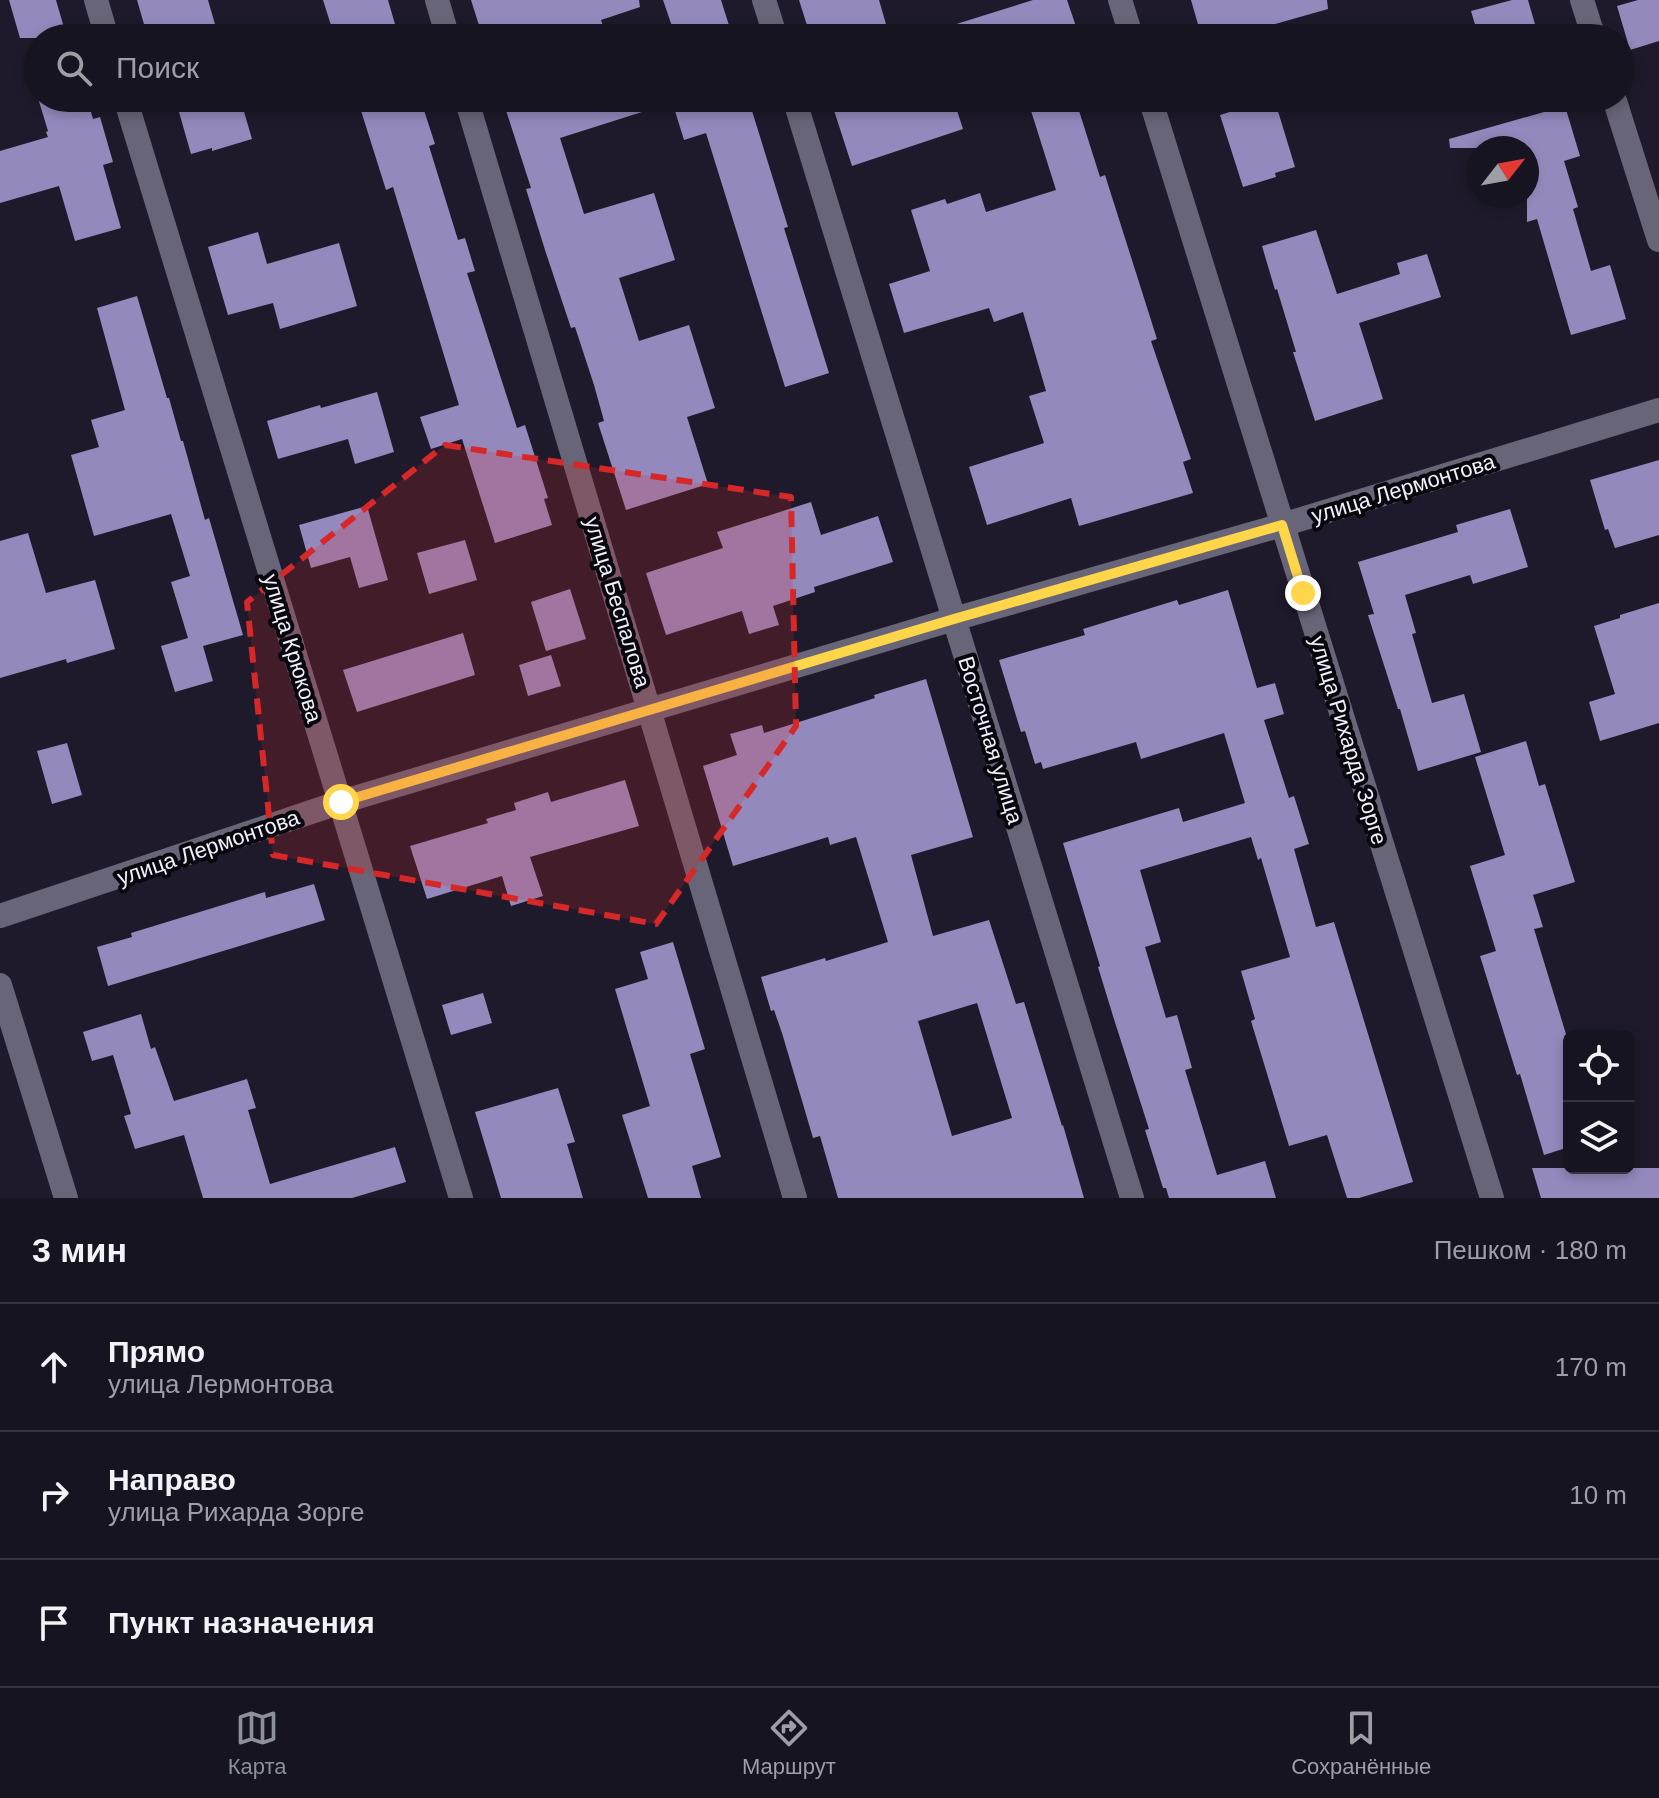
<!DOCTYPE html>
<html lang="ru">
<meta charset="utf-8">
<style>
body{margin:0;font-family:Arial,sans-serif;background:#23212d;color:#f1f3f6}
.controls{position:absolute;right:24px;bottom:24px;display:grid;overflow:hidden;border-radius:12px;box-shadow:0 4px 12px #0003}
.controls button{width:72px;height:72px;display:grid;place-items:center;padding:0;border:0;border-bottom:2px solid #35333e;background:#161420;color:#f1f3f6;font:40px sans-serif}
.compass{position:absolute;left:1467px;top:136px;width:72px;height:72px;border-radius:50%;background:#161420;box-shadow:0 4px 12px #0003;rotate:59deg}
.stop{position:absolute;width:24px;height:24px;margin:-18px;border:6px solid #ffd54a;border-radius:50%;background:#fff}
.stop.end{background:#ffd54a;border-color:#fff;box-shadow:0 2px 8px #0008}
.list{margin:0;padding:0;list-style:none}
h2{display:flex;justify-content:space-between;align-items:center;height:104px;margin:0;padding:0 32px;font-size:34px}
h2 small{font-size:26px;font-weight:400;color:#9e9ea5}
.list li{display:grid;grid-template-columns:52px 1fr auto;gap:24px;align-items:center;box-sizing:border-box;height:128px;padding:0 32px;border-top:2px solid #35333e}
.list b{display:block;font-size:30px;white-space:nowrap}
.list p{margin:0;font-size:26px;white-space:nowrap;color:#9e9ea5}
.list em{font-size:26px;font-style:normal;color:#9e9ea5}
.icon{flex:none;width:44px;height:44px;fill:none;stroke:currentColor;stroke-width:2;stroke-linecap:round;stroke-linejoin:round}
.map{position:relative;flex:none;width:1659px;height:1198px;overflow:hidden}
.search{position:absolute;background:#161420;box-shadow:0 4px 12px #0003;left:24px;right:24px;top:24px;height:88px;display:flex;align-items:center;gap:20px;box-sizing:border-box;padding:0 28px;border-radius:44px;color:#9e9ea5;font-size:30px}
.sheet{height:488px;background:#161420}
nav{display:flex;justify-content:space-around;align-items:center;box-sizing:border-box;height:112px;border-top:2px solid #35333e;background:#161420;font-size:22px;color:#9e9ea5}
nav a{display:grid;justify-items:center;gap:4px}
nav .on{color:#8c9099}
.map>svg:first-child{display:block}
</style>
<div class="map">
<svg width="1659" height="1198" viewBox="0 0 1659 1198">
<rect width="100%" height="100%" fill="#1e1a2b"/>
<path fill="#9489bd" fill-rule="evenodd" d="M9 0H56L67 38H20Z
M137 0H208L219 38H148Z
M323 0H388L399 38H335Z
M471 0H639L640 7 601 20 607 38H570L568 30 541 38H483Z
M663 0H721L733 38H676Z
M799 0H879L890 38H811Z
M1033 0H1067L1080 38H935L934 31Z
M1191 0H1327L1328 9 1226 38H1202Z
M1512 0H1528L1539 38H1479L1471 11Z
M1638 0H1659V41L1630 50 1617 6Z
M38 98H87L93 119 100 117 113 162 103 165 121 228 75 241 59 186 0 203V151L48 137 46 132 48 131Z
M175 98H240L252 139 212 151V148L191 154Z
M357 98H420L435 144 429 146 458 240 465 238 475 271 467 273 517 428 525 425 548 498 544 499 552 525 495 543 462 439 431 449 420 417 459 405 393 187 386 190Z
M502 98H663L664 105 560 138 584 214 654 193 675 260 619 278 639 341 689 325 715 408 687 417 708 484 626 510 598 423 604 421 594 385 575 327 571 328 545 250 526 189 531 188Z
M671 98H748L788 227 784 228 829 373 785 387 706 133 684 140Z
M830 98H953L963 129 852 166Z
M1027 98H1075L1100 177 1105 175 1157 339 1151 341 1191 459 1183 462 1193 493 1079 526 1071 498 987 525 969 467 1044 443 1029 396 1046 391 1023 312 994 322 989 308 904 333 889 284 930 271 911 210 945 199 947 204 980 193 986 212 1056 190Z
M1274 98 1295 167 1275 173 1276 177 1243 187 1220 115Z
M1565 106 1580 156 1564 161 1578 207 1573 209 1591 271 1610 265 1626 319 1571 335 1537 219 1527 222V148H1450L1449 139Z
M1316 230 1337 294 1400 274 1397 263 1427 254 1441 297 1359 323 1383 399 1315 421 1293 352H1296L1277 289 1275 290 1262 246Z
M258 232 267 264 339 243 357 306 280 329 273 303 228 315 208 247Z
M137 296 167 398H169L181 441H183L205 520 209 518 243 635 203 646 213 681 175 692 161 646 188 638 171 582 190 576 171 514 94 536 71 455 99 447 91 420 125 410 97 308Z
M377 392 394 452 355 464 348 439 278 459 267 421 320 405 321 408Z
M1659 460V535L1615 548 1608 529 1605 530 1590 480Z
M811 502 821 535 878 516 893 562 814 587 815 592 773 606 779 625 749 634 742 611 666 635 646 573 723 548 717 532Z
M367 506 388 580 359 588 350 557 311 568 299 525Z
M1510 509 1528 567 1473 584 1470 575 1405 595 1416 633 1412 634 1432 703 1464 694 1481 752 1418 771 1400 709H1398L1368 615 1374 614 1358 562 1458 532 1456 525Z
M28 533 46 593 95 580 115 649 67 663 66 659 0 678V541Z
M465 540 477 580 429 594 417 553Z
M570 589 586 639 546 651 531 602Z
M1228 590 1257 688 1275 683 1284 714 1264 720 1289 798 1294 796 1309 844 1294 849 1316 927 1334 922 1413 1182 1359 1198H1347L1327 1135 1289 1146 1251 1021 1255 1019 1241 971 1290 957 1261 858 1258 860 1251 837 1140 870 1161 942 1145 947 1166 1018 1177 1015 1192 1068 1185 1070 1217 1175 1265 1161 1276 1198H1169L1166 1188H1163L1145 1130 1149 1129 1113 1016 1098 967 1100 966 1063 843 1179 808 1183 822 1245 803 1224 733 1141 759 1136 742 1043 769 1041 762 1035 764 1025 731 1021 732 999 660 1085 635 1083 629 1177 600 1179 605Z
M1659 603V723L1600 741 1589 702 1615 694 1594 626 1620 618V615Z
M463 633 475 675 357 712 343 670Z
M551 655 561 686 528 696 519 665Z
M926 679 973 837 911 855 933 936 989 920 1016 1004 1024 1002 1062 1126 1063 1125 1084 1198H838L820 1136 813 1138 782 1033 774 1010 771 1011 761 977 825 958 826 961 888 942 856 837 830 845 828 837 733 866 703 766 737 755 730 734 762 725 764 733 875 698 874 695ZM977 1003 1012 1118 952 1136 918 1021Z
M1526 741 1539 786 1545 784 1575 882 1533 895 1543 927 1534 929 1569 1044V1147L1544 1155 1520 1074 1517 1075 1480 956 1496 951 1470 866 1505 855 1475 757Z
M67 743 82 795 52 804 37 751Z
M625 780 639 826 530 857 543 896 511 906 502 876 427 899 410 846 488 823 486 819 516 810 514 803 548 792 551 802Z
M314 884 325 920 108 986 97 947 132 937 131 933 265 892 266 898Z
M673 942 705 1049 690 1054 721 1157 692 1166 701 1198H648L622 1115 650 1106 615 989 648 979 640 952Z
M483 993 492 1023 451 1035 442 1005Z
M141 1014 151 1049 155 1047 174 1101 247 1079 256 1108 248 1110 270 1184 395 1147 406 1182 352 1198H203L184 1135 135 1149 124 1116 131 1114 113 1055 92 1061 83 1032Z
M558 1088 575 1142 567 1144 583 1198H501L475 1112Z
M1532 1168H1659V1198H1541Z"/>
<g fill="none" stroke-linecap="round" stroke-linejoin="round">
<path stroke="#696579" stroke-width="24" d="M96 0 107 38
M437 0 448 38
M764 0 776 38
M1120 0 1132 38
M1582 0 1594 38
M125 98 461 1198
M466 98 795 1198
M794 98 1132 1198
M1150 98 1492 1198
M1614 98 1659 240
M0 916 341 802 954 619 1282 525 1659 410
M0 985 66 1198"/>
</g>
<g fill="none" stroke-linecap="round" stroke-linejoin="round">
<path stroke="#ffd54a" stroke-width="10" d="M341 802 954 619 1282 525 1303 593"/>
</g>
<path fill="#d62828" fill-opacity="0.2" stroke="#d62828" stroke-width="6" stroke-dasharray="16 10" stroke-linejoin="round" d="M445 445 791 497 796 726 656 924 273 855 247 602Z"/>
<g text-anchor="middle" stroke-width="8" stroke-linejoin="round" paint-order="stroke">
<g font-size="22" fill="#f2f0fb" stroke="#08070d">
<text transform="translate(1403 488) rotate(-17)" y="8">улица Лермонтова</text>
<text transform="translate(618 602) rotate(73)" y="8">улица Беспалова</text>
<text transform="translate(293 648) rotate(73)" y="8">улица Крюкова</text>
<text transform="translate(991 740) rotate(73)" y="8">Восточная улица</text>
<text transform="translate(1349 740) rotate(73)" y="8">улица Рихарда Зорге</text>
<text transform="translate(208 847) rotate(-19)" y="8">улица Лермонтова</text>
</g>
</g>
</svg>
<div class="controls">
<button><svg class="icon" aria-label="locate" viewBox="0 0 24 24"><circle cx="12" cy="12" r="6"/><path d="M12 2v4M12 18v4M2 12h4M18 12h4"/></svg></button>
<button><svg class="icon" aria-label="layers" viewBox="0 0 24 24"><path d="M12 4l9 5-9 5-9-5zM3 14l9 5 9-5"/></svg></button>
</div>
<svg class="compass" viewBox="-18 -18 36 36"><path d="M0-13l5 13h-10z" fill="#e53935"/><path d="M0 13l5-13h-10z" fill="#9e9ea5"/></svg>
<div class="stop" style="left:341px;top:802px"></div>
<div class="stop end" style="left:1303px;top:593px"></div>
<div class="search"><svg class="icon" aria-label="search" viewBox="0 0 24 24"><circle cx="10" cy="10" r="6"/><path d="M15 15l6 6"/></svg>Поиск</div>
</div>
<section class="sheet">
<h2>3 мин<small>Пешком · 180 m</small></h2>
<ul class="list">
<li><svg class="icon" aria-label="ahead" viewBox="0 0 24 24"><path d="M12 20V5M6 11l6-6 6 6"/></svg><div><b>Прямо</b><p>улица Лермонтова</p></div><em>170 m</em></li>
<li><svg class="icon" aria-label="right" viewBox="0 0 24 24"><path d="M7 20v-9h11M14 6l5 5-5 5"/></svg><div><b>Направо</b><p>улица Рихарда Зорге</p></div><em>10 m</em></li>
<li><svg class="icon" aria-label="arrive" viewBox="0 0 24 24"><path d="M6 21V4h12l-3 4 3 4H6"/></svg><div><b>Пункт назначения</b></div></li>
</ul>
</section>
<nav>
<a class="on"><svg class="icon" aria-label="map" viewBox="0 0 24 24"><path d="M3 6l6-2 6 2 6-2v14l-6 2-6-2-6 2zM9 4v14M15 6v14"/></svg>Карта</a>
<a><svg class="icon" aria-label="directions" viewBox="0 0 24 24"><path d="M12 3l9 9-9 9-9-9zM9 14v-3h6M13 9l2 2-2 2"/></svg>Маршрут</a>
<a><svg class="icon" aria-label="saved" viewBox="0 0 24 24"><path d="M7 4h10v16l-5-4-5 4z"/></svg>Сохранённые</a>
</nav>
